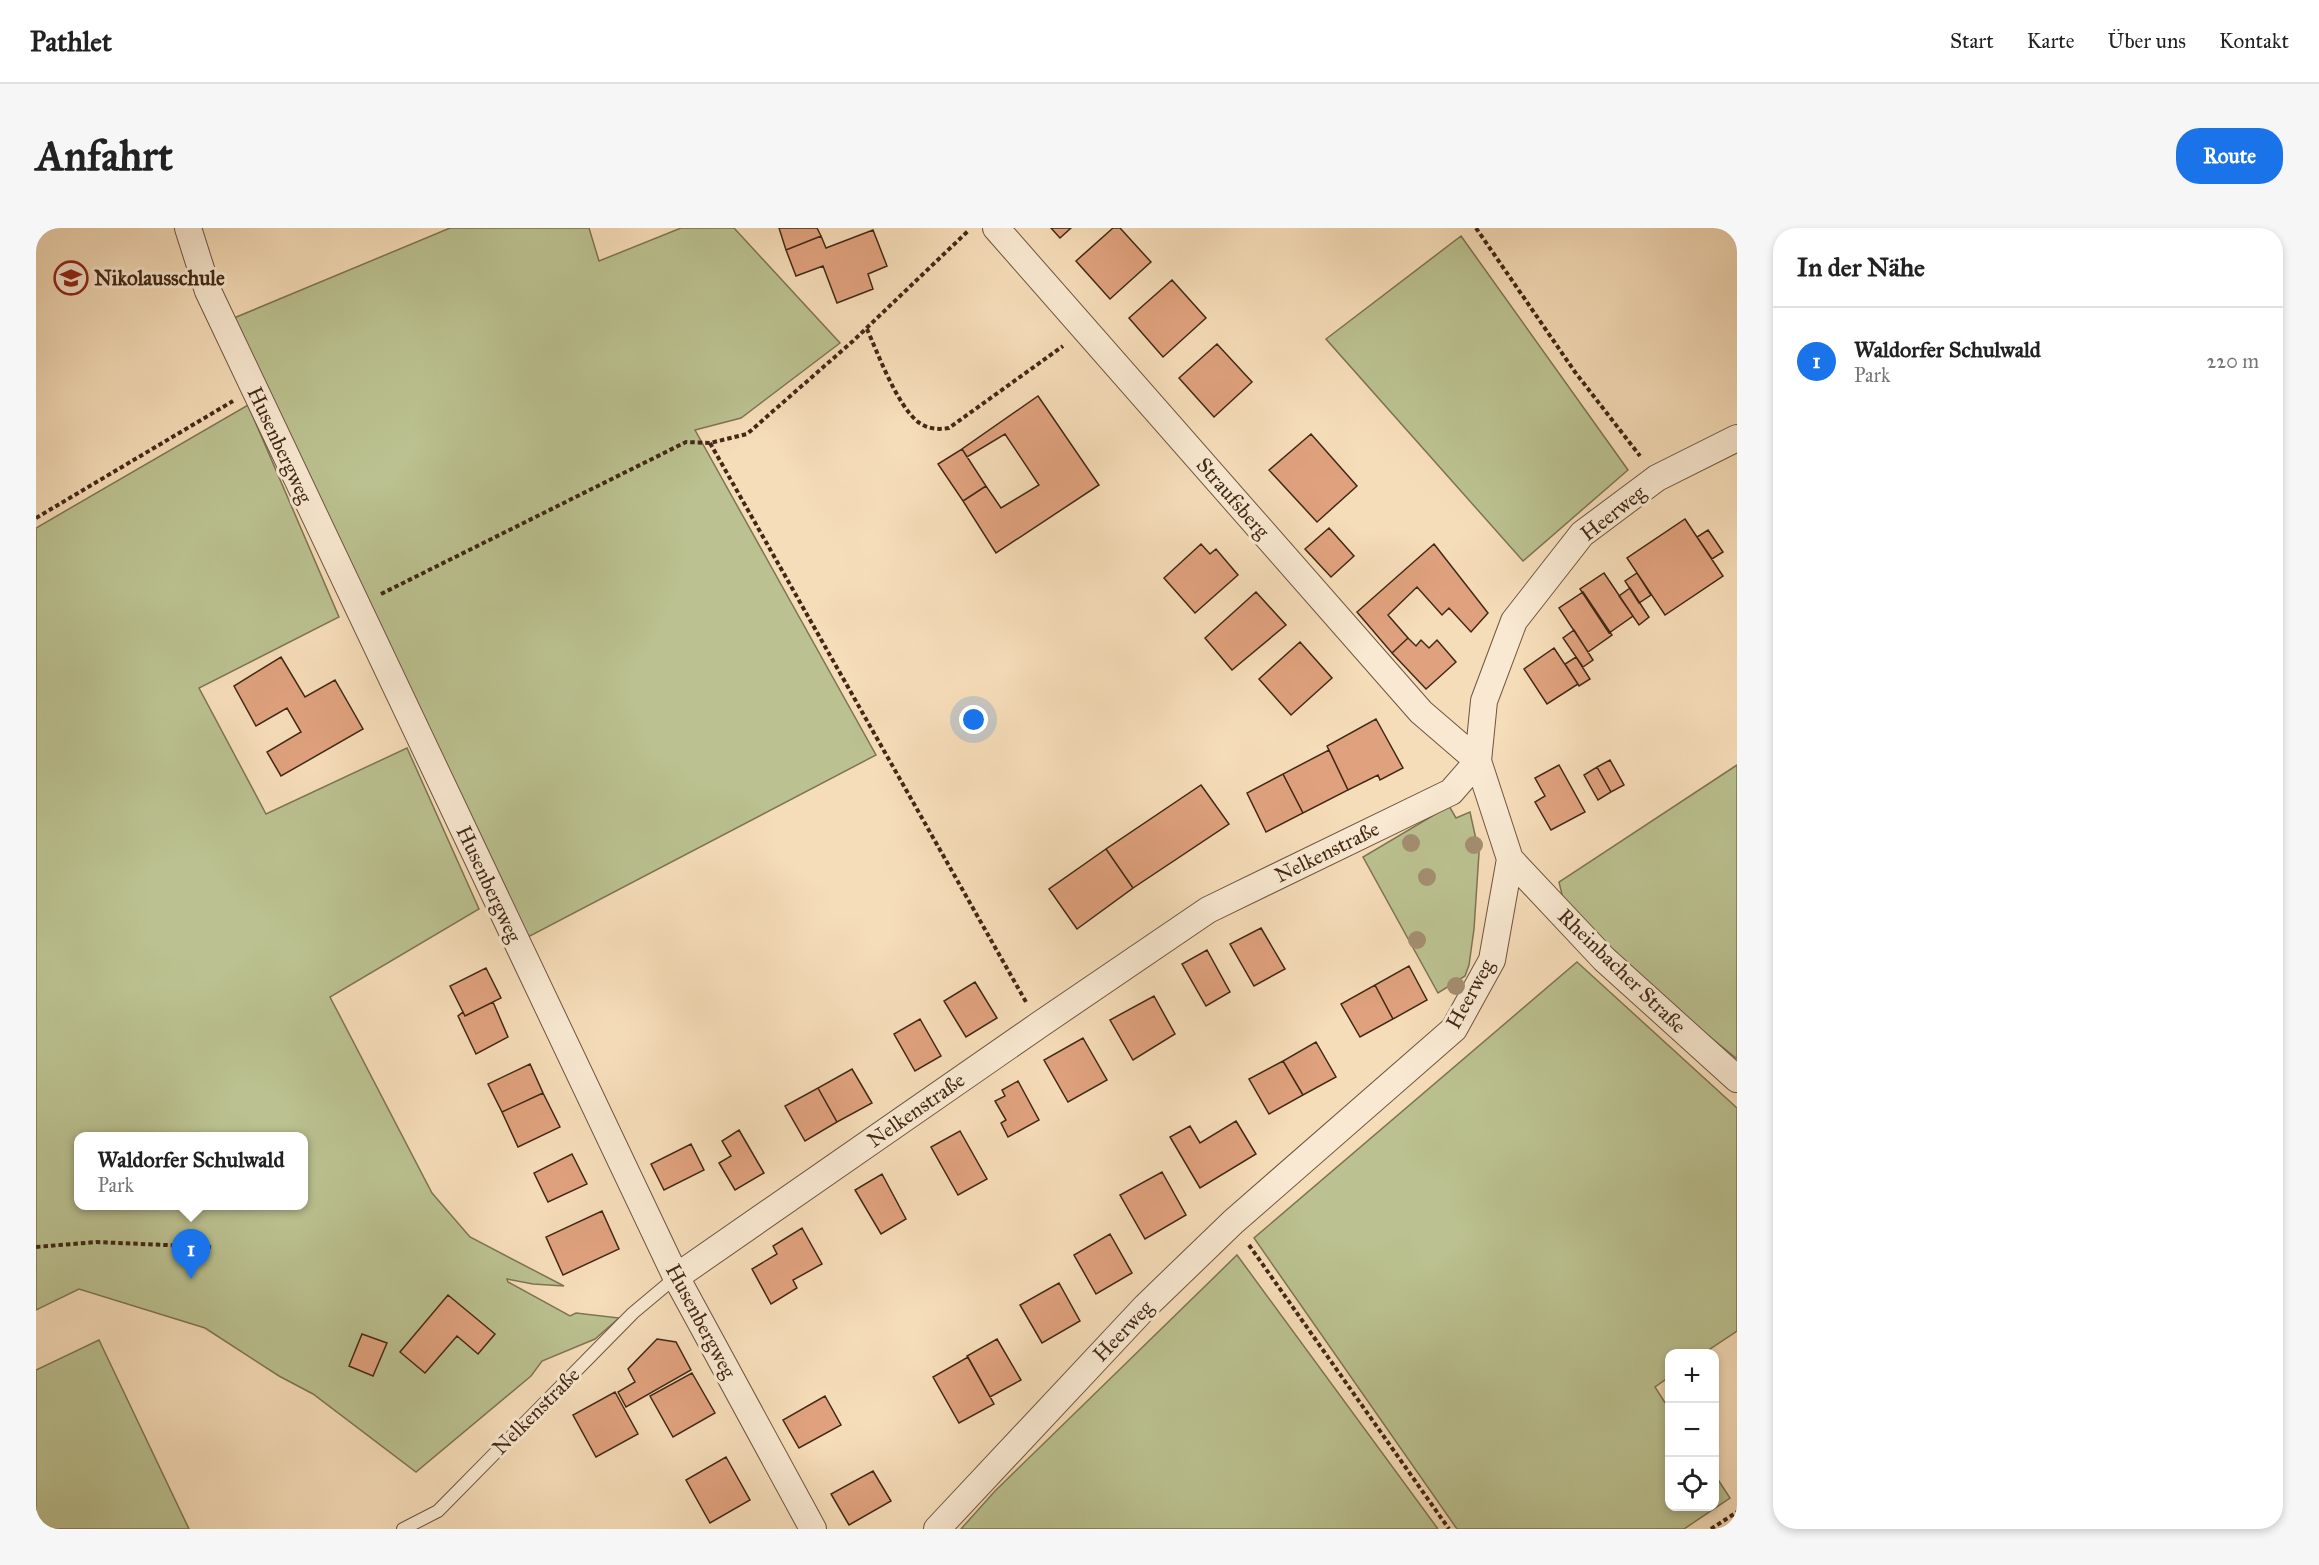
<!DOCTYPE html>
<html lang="de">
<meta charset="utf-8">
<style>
body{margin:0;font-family:"IM FELL Great Primer",serif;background:#f6f6f6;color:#222}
.controls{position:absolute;right:18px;bottom:18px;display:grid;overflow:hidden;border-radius:12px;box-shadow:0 3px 9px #0003}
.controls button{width:54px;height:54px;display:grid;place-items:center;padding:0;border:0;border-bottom:2px solid #e0e0e0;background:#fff;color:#222;font:30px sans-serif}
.you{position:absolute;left:938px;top:492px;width:21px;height:21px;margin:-15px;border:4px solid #fff;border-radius:50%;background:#1a73e8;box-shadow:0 0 0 9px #1a73e833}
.badge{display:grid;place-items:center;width:39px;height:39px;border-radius:50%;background:#1a73e8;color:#fff;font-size:20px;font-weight:700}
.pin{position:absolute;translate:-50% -50px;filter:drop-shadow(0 2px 3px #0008)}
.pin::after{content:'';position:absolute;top:32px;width:21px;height:18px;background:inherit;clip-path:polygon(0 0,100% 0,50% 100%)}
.popup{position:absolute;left:38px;top:904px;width:234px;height:78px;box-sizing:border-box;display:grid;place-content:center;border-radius:12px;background:#fff;filter:drop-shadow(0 2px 4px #0005);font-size:20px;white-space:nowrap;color:#767676}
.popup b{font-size:22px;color:#222}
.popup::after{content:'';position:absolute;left:50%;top:100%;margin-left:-12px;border:12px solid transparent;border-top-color:#fff}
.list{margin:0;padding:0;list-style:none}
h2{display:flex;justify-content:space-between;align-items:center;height:78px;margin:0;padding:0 24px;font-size:26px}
h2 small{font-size:20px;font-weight:400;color:#767676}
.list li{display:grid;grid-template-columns:39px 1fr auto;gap:18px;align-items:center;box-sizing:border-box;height:108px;padding:0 24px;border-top:2px solid #e0e0e0}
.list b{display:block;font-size:22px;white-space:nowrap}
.list p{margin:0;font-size:20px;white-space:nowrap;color:#767676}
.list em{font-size:20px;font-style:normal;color:#767676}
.icon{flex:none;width:33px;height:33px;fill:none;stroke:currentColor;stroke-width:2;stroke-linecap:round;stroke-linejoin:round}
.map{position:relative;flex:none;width:1701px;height:1301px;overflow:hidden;border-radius:24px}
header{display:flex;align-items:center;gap:36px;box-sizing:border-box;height:84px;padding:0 30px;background:#fff;border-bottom:2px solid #e0e0e0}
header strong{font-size:28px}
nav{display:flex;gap:33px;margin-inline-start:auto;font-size:21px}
.intro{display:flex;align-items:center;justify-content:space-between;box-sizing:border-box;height:144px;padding:0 36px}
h1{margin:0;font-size:42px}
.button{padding:15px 27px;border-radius:24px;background:#1a73e8;color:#fff;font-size:21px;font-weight:700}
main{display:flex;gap:36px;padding:0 36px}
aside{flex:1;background:#fff;border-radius:24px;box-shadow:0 3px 9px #0003}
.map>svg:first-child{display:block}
</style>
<header>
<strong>Pathlet</strong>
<nav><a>Start</a><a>Karte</a><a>Über uns</a><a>Kontakt</a></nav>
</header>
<div class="intro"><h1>Anfahrt</h1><a class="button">Route</a></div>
<main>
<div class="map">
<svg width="1701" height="1301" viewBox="0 0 1701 1301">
<rect width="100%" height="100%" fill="#f6ddb9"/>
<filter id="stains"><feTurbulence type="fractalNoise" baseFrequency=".00333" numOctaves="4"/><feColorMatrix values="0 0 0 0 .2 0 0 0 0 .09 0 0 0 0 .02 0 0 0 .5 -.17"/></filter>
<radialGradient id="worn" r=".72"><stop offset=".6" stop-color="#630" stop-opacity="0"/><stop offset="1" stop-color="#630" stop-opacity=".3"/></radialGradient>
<path fill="#bbc190" stroke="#7e7453" stroke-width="1.5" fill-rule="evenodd" d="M414 0H553L563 33 645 0H698L804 115 705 190 659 202 840 527 492 709 198 90Z
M1425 8 1592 242 1487 333 1290 111Z
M212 177 303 389 163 460 230 586 371 520 443 681 294 769 396 965 434 1009 528 1058 497 1056 471 1051 472 1054 534 1088 540 1085 583 1090 559 1111 506 1133 495 1148 380 1244 277 1166 243 1148 169 1100 43 1061 0 1082V300ZM42 908H268V978H42Z
M1701 537V831L1592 742 1528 675 1523 654Z
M1413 578 1420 590 1434 584 1443 625 1438 701 1433 737 1429 748 1402 765 1327 629Z
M1541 734 1701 880V1103L1668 1125 1634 1126 1633 1149 1619 1159 1633 1181 1634 1278H1678L1679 1247 1694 1270 1648 1301H1421L1218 1010Z
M1201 1027 1402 1301H925L959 1263Z
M63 1112 153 1301H0V1142Z"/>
<path fill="#e0a27e" stroke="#422816" stroke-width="1.5" d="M743 0H781L785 8 750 22Z
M1015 0H1035L1024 10Z
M1077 0H1084L1115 34 1074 71 1040 33Z
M837 2 851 38 832 46 837 61 801 75 787 38 760 48 750 22 785 8 790 20Z
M1136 52 1170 90 1127 129 1093 90Z
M1181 116 1216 154 1178 189 1143 150Z
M1002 168 1063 257 960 325 927 273 950 258 965 280 1003 257 969 206 931 229 926 221Z
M1275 206 1321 258 1281 294 1233 242Z
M926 221 950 258 927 273 902 236Z
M1649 291 1687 348 1629 387 1591 330Z
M1293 300 1318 328 1295 349 1269 321Z
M1672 302 1687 324 1676 331 1661 309Z
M1165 316 1174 326 1180 321 1202 347 1159 385 1128 350Z
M1398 316 1452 385 1435 404 1413 380 1406 387 1381 359 1352 387 1372 410 1356 425 1321 384Z
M1568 345 1597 388 1573 405 1544 361Z
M1601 345 1615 367 1603 375 1589 353Z
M1594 360 1613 389 1603 397 1583 368Z
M1220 364 1250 397 1196 442 1169 410Z
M1547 364 1576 407 1552 424 1523 380Z
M1538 402 1557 432 1547 439 1527 410Z
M1372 410 1380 418 1385 412 1393 420 1401 412 1420 434 1390 461 1356 425Z
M1264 414 1296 450 1255 487 1223 451Z
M1518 420 1542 456 1511 476 1488 441Z
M245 429 269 469 299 452 327 501 245 548 231 524 265 504 251 480 220 498 198 458Z
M1540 429 1554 451 1543 458 1529 436Z
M1340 491 1367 540 1344 552 1342 547 1312 562 1291 518Z
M1293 522 1312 562 1267 585 1247 546Z
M1574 532 1588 557 1575 564 1561 539Z
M1523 537 1549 584 1515 602 1499 574 1509 568 1499 550Z
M1561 539 1575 564 1562 572 1548 547Z
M1247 546 1267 585 1230 604 1211 565Z
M1165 557 1193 596 1097 660 1070 621Z
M1070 621 1097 660 1041 701 1013 661Z
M1225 700 1249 741 1218 758 1194 716Z
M1171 722 1194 764 1170 778 1146 736Z
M1373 738 1391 772 1357 791 1339 757Z
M450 740 465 770 429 788 414 758Z
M939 754 961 790 930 809 908 773Z
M1339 757 1357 791 1324 809 1305 776Z
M1118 768 1139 806 1097 832 1074 792Z
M457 774 472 809 440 826 422 788 427 784 429 788Z
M884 791 905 828 879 843 858 806Z
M1047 810 1071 852 1032 874 1008 832Z
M1280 814 1300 849 1267 867 1247 833Z
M1247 833 1267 867 1233 886 1213 851Z
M494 836 507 865 466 884 452 856Z
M816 841 836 875 801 894 782 860Z
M982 853 1003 892 972 909 965 895 970 892 959 873 969 868 966 862Z
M782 860 801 894 769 913 749 878Z
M507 865 524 899 482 919 466 884Z
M1200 893 1220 926 1164 960 1134 909 1154 898 1164 915Z
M703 902 728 945 699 962 683 935 695 928 686 913Z
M924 903 951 951 922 967 895 919Z
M655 916 668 942 628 962 615 936Z
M536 926 551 956 512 974 498 945Z
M1126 944 1150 987 1109 1011 1084 967Z
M846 946 870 991 845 1006 819 962Z
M566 983 583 1021 527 1047 510 1009Z
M766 1000 786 1036 757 1052 761 1060 735 1076 716 1041 741 1026 737 1018Z
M1074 1006 1096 1045 1060 1066 1038 1027Z
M1023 1055 1044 1093 1006 1115 984 1077Z
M412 1067 459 1106 442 1126 421 1108 389 1145 364 1124Z
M326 1106 351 1115 337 1148 313 1138Z
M621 1111 640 1114 655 1142 590 1179 582 1164 599 1154 592 1141Z
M961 1111 985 1152 954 1169 931 1128Z
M932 1129 958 1176 923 1195 897 1149Z
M656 1145 679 1185 637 1209 614 1168Z
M579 1164 602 1206 560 1229 537 1187Z
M789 1168 805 1197 763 1220 747 1192Z
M690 1229 714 1272 674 1295 650 1252Z
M837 1243 855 1273 813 1297 795 1266Z"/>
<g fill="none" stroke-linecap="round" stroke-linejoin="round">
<defs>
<path id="lane" d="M367 1301 402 1283 597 1085 640 1049"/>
<path id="street" d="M152 0 172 63 640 1049 777 1301
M960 0 1385 484 1442 533
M1474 631 1568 731 1701 851
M640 1049 1003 797 1172 682 1415 564 1442 533
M901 1301 1110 1078 1197 994 1418 801 1456 732 1474 631 1442 533 1448 473 1478 393 1546 306 1621 250 1701 210"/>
</defs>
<use href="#lane" stroke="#6f553f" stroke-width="14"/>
<use href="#street" stroke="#6f553f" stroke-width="28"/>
<path stroke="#422816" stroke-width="4" stroke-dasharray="4.5 3" stroke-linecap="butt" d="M1440 0 1539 144 1604 228
M831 101C842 126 861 177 882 194 892 201 902 202 913 200L1027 118
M674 215 990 774
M0 290 197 173
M345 366 650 214 674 215 711 206 817 113 932 3
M1213 1017 1413 1301
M0 1019 60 1014 175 1019
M1675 1301 1701 1284"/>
<use href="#lane" stroke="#f9e9d2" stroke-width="12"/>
<use href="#street" stroke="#f9e9d2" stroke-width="26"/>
</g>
<g fill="#a48e70">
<circle cx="1375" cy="615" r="9"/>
<circle cx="1438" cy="617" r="9"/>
<circle cx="1391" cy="649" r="9"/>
<circle cx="1381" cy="712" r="9"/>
<circle cx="1420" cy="758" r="9"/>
</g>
<defs>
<symbol id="school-ring" viewBox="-11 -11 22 22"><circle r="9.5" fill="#f9e9d2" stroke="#8f2418" stroke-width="1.5"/><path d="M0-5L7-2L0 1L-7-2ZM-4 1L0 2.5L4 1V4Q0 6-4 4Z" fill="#8f2418"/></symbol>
</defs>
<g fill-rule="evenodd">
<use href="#school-ring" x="16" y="31" width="38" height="38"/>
</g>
<g text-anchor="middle" stroke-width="6" stroke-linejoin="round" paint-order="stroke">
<g font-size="21" font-weight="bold" fill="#422816" stroke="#f9e9d2" text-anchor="start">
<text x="58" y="57">Nikolausschule</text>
</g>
<g font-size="21" fill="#422816" stroke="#f9e9d2">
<text transform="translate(244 217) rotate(65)" y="7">Husenbergweg</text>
<text transform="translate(1197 270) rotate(49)" y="7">Straufsberg</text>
<text transform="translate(1577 285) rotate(-38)" y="7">Heerweg</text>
<text transform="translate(1291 624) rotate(-26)" y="7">Nelkenstraße</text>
<text transform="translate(453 656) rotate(65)" y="7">Husenbergweg</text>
<text transform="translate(1586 743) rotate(44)" y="7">Rheinbacher Straße</text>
<text transform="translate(1434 766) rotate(-61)" y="7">Heerweg</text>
<text transform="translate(880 882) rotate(-35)" y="7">Nelkenstraße</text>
<text transform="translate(665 1093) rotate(62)" y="7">Husenbergweg</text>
<text transform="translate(1087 1103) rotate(-46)" y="7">Heerweg</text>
<text transform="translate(500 1183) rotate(-45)" y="7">Nelkenstraße</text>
</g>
</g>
<rect width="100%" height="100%" filter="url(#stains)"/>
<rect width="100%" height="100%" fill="url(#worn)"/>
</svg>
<div class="controls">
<button>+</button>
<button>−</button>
<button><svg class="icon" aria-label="locate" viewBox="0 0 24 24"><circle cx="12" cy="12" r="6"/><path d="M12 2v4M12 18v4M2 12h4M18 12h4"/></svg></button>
</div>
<div class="you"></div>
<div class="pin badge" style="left:155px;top:1051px">1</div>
<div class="popup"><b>Waldorfer Schulwald</b>Park</div>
</div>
<aside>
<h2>In der Nähe<small></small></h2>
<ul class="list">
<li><span class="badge">1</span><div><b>Waldorfer Schulwald</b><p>Park</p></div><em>220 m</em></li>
</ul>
</aside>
</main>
